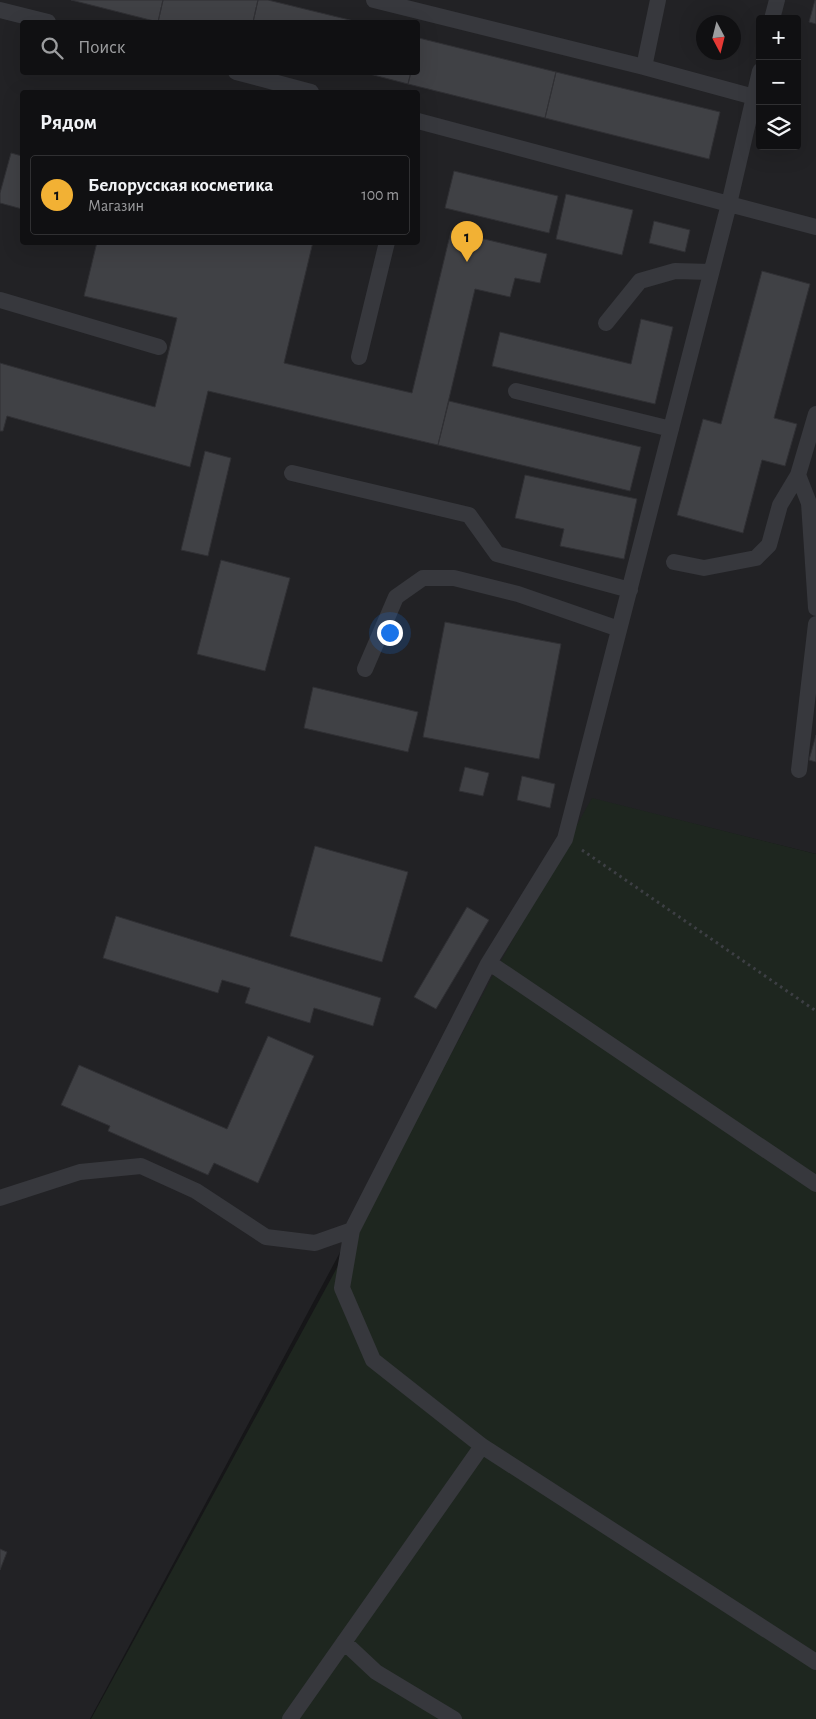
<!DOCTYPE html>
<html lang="ru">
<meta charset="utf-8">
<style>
body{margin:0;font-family:"Alegreya Sans",sans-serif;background:#19191b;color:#f1f3f6}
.controls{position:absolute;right:15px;top:15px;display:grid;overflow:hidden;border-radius:5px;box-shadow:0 5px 20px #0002}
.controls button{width:45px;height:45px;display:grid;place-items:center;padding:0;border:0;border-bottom:1px solid #303032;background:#101012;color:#f1f3f6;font:25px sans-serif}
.compass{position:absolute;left:696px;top:15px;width:45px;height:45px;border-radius:50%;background:#101012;box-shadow:0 5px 20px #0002;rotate:173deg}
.you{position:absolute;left:389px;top:632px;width:18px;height:18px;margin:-12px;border:4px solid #fff;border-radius:50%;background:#1a73e8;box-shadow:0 0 0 8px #1a73e833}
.badge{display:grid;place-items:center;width:32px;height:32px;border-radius:50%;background:#f2b134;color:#111;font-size:16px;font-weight:700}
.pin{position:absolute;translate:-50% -41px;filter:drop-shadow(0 1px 2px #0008)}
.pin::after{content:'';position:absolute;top:26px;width:18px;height:15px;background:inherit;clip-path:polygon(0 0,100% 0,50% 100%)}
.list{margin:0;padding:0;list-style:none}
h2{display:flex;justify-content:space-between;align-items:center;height:65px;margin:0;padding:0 20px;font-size:21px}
h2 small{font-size:16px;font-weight:400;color:#9c9d9f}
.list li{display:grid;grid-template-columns:32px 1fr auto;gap:15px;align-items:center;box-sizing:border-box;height:80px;margin:0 10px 10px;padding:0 10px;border:1px solid #303032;border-radius:5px}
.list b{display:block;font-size:19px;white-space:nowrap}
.list p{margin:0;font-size:16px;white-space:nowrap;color:#9c9d9f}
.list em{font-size:16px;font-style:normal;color:#9c9d9f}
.icon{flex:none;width:28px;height:28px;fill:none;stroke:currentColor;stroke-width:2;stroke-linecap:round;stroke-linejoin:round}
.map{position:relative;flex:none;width:816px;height:1719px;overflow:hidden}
.search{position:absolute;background:#101012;box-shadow:0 5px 20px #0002;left:20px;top:20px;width:400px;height:55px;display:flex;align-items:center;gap:12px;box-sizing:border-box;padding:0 18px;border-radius:5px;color:#9c9d9f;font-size:19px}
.panel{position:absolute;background:#101012;box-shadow:0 5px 20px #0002;left:20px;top:90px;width:400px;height:155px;border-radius:5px}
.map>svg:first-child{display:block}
</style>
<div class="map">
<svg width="816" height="1719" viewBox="0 0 816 1719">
<rect width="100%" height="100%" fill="#161618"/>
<path fill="#222225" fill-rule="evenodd" d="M0 0H816V854L601 801 352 1230 90 1719H0ZM760 19H797V146H760ZM22 22H418V72H22ZM704 22H734V52H704ZM22 92H418V242H22Z"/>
<path fill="#1e261f" d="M592 798 816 854V1719H91L333 1275 497 968Z"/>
<path fill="#404145" stroke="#303034" d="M71 0H163L158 22Z
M163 0H258L253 22H158Z
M258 0H268L358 22H253Z
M815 0H816V24L809 22Z
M419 38 556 72 545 118 408 84 411 72H418V45Z
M362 72H411L408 84Z
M556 72 720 112 709 159 545 118Z
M11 153 22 156V209L0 203V193Z
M454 171 558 196 549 233 445 208Z
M566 194 633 210 622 255 556 239Z
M654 221 690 230 685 252 649 243Z
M451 231 547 254 540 283 515 278 510 297 475 289 438 445 208 391 190 467 7 416 3 431H0V363L155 407 177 318 84 296 97 242H313L284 363 412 393Z
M762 271 810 284 774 418 797 424 785 466 762 460 743 533 677 515 703 419 721 424Z
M641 319 673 327 655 404 492 366 500 332 631 364Z
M449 401 641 447 630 491 438 445Z
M205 451 231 458 208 556 181 550Z
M525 475 637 499 624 559 560 546 564 529 515 518Z
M221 560 290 578 265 671 197 654Z
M445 622 561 644 539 759 423 737Z
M313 687 418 712 408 752 304 728Z
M816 735V762L809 760Z
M465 767 489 773 483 796 459 791Z
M522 776 555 784 550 808 517 800Z
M315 846 408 872 382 962 290 936Z
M467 907 489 920 436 1009 414 997Z
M116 916 381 998 373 1026 314 1008 310 1023 245 1003 250 988 222 980 218 993 103 958Z
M268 1036 314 1056 258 1183 214 1163 208 1175 108 1131 110 1126 61 1105 79 1065 227 1129Z
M0 1549 7 1552 0 1570Z"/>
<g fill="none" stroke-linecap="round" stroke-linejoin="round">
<path stroke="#3d3f44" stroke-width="3" stroke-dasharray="2.5 4" stroke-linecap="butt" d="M582 850 816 1011"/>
<path stroke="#37383d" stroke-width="16" d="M374 0 644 67 754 97
M0 10 48 22
M772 19 777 0
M644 67 658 0
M760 71 729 204 816 227
M236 72 311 92
M0 300 159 347
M606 323 640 281 675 271 711 272
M359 357 387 242
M516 391 671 429
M292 473 469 515 497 554 630 590
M798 475 809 503 816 608
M674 562 704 568 756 558 769 545 780 505 798 475 816 414
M365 669 396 597 423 578H454L518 594 619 629
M799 770 816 624
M488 964 497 968 816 1184
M0 1198 80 1172 141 1166 196 1191 266 1237 315 1243 352 1230 488 964 565 839 729 204 418 121
M352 1230 342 1288 373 1360 482 1446 816 1662
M344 1642 376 1672 454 1719
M290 1719 482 1446"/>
</g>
</svg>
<div class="controls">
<button>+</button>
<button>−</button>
<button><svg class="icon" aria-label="layers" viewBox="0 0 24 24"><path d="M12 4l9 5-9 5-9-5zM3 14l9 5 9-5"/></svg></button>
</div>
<svg class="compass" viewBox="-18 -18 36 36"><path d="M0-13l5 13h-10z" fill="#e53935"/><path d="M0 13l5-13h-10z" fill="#9c9d9f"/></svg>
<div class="you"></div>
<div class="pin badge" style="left:467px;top:262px">1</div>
<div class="search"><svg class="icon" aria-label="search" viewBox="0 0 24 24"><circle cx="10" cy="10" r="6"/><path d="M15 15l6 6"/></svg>Поиск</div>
<section class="panel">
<h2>Рядом<small></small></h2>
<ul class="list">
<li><span class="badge">1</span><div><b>Белорусская косметика</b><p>Магазин</p></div><em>100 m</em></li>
</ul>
</section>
</div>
